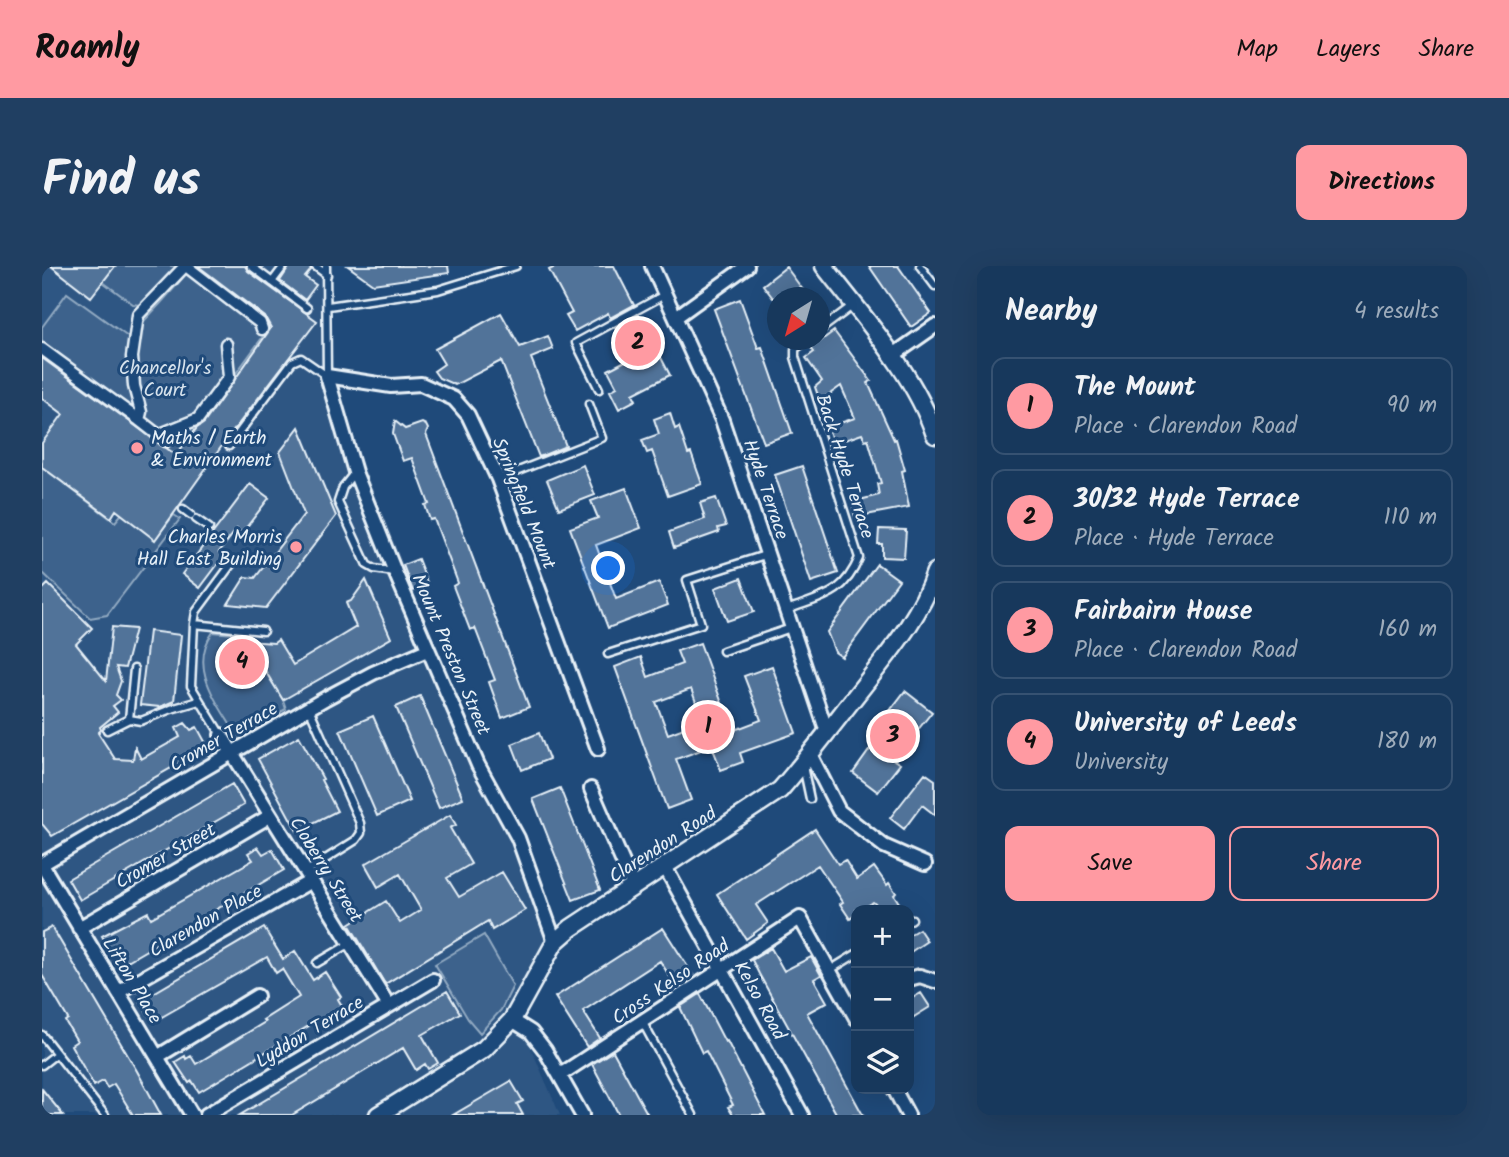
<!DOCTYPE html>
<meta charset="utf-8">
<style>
body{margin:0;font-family:Kalam,sans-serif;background:#203f62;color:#f1f3f6}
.controls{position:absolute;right:21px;bottom:21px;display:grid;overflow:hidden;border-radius:14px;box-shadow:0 7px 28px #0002}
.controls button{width:63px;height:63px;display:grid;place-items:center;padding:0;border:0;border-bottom:2px solid #365272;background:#17385c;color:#f1f3f6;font:35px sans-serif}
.compass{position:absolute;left:725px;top:21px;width:63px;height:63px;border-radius:50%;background:#17385c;box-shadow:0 7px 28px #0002;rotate:217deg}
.you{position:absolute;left:567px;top:303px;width:24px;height:24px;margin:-18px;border:5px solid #fff;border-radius:50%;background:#1a73e8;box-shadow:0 0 0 10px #1a73e833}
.badge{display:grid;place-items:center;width:46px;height:46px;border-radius:50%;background:#ff9aa2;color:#111;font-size:23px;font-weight:700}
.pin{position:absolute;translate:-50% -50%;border:4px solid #fff;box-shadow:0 2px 7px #0006}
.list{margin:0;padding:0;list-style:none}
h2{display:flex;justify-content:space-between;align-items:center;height:91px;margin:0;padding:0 28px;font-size:30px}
h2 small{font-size:23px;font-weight:400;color:#9eacbb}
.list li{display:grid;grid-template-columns:46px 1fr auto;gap:21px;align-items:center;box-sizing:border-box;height:98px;margin:0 14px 14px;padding:0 14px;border:2px solid #365272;border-radius:14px}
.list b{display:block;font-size:26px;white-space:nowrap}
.list p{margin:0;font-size:23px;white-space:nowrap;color:#9eacbb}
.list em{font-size:23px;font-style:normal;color:#9eacbb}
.actions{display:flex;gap:14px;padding:21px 28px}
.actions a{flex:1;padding:16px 0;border:2px solid #ff9aa2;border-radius:14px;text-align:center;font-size:24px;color:#ff9aa2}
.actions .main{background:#ff9aa2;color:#111}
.icon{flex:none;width:38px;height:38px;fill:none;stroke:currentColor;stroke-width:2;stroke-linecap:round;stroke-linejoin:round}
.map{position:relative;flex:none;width:893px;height:849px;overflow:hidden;border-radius:14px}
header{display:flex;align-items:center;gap:42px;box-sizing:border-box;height:98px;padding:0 35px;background:#ff9aa2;color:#111}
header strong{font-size:33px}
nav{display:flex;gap:38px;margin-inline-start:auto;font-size:24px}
.intro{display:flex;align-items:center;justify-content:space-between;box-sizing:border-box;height:168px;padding:0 42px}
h1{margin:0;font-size:49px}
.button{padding:18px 32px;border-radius:14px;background:#ff9aa2;color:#111;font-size:24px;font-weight:700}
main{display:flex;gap:42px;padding:0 42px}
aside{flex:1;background:#17385c;border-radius:14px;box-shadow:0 7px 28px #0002}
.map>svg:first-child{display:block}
</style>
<header>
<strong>Roamly</strong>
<nav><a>Map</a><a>Layers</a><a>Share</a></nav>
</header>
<div class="intro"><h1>Find us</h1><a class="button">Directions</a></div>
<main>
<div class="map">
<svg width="893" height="849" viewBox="0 0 893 849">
<rect width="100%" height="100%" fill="#1f4a7a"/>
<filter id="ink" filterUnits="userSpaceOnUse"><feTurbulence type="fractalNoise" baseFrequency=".0143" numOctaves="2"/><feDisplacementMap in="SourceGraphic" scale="14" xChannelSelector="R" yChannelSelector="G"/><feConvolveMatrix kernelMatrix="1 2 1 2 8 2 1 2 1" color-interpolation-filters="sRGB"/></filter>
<g filter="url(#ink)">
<path fill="#2e5683" d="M0 0H283L285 110 516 683 476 752 518 849H0Z"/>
<path fill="#3c628c" stroke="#92aac2" stroke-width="2" d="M73 0H137L103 36 97 39 91 38 61 16Z
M149 2 228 61 134 189 0 90V61L25 27 86 71C109 49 129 27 149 2Z
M0 201 73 256 86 240 113 273 132 249 138 253 65 349 48 352 0 306Z
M171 366 201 369 241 434 244 443 195 470C177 438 145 402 171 366Z
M442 669 471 720 459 744 438 767 426 753 393 698Z"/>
<path fill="#517399" stroke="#e8f1f8" stroke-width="2" fill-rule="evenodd" d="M9 0H73L49 31Z
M156 0H203L206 5 275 55 182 177 113 274 74 244 69 252 0 201V177L21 148 0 132V92L134 189 155 162 162 157 229 62 223 51Z
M248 0H267L269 4 263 11 274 19 263 34 238 15Z
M306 0H406L407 7 331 18Z
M515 0H572L592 39 568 52 566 47 533 65 524 50 530 47 507 4Z
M827 0H856L889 47 869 61Z
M744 1 767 32H731L721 19Z
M698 33 716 82 720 81 750 167 722 177 672 43Z
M459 47 478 81 506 70 511 83 489 92 524 180 497 191 459 95 413 119 397 112 392 105 402 98 393 83Z
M597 49 628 109 591 128 594 134 577 143 568 125 575 121 566 104 589 92 573 62Z
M792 65 829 115 826 117 852 174 854 173 863 204 860 205 867 241 813 251 810 236 837 229 835 218 839 217 826 173 823 174 820 168 791 178 786 161 813 152 799 120 778 135 773 121 780 115 764 92 772 86 769 82Z
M628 147 633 163 637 161 646 188 649 187 660 218 626 230 610 185 605 187 600 174 617 168 612 153Z
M353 155 363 163 380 157 384 159 386 163 384 168 487 441 460 452 447 416 453 414 433 362 428 364 411 320 416 317 392 253 388 254 383 239 387 238 370 192 361 195 351 168Z
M257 161 294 250 224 342 186 338 203 311 213 312 262 248 238 186Z
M541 199 553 229 517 243 505 214Z
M760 200 796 307 769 316 733 209Z
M208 218 227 232 200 267 195 263 177 286 182 290 158 322 140 308Z
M584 222 599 262 554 279 574 333 617 316 626 339 566 362 528 262 556 252 549 235Z
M674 232 684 260 676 262 677 266 632 282 627 266 663 253 658 237Z
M837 263 864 264 862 292 840 291V278H836Z
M376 293 386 319 371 325 361 299Z
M835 298 857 314 800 391 793 386 785 366Z
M699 312 712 346 685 355 673 322Z
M324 314 349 372 241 434 205 375 232 377 236 374 251 399 314 361 304 337 309 335Z
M6 318 50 362 34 378 64 415 70 361 93 363 83 402 74 401 79 415 74 429 79 434 71 440 76 446 58 461 59 464 56 467 73 493 91 494 93 481 99 493 138 471 134 462 143 457 149 464 155 461 166 481 10 570 0 558V324Z
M107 365 139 369 132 435 118 441 98 439Z
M658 377 690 465 719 454 702 410 730 400 754 467 698 487 701 496 679 504 670 480 634 493 649 534 625 543 573 401 599 391 606 411 640 398 635 385ZM649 423 661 455 626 468 614 436Z
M863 425 890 446 852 494 858 498 836 526 811 507 831 479 827 478 834 463Z
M378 430 421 532 397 542 354 441Z
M331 450 368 535 335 550 298 464Z
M497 467 507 493 480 504 470 478Z
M257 470 281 513 279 514 295 545 255 565 216 493Z
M883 507 893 514V549L880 539 862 563 848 552Z
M190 518 202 539 38 634 26 613Z
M518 522 558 624 531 634 491 533Z
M408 549 414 559 408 562 429 598 405 612 417 631 460 606 483 644 450 664 446 655 343 718 307 658 344 635 358 657 379 644 358 608 336 621 323 598Z
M773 563 796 598 803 594 815 613 832 601 845 619 847 617 854 627 852 629 859 640 853 644H840L831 636 820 644H814V648L808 653 798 638 801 636 776 599 714 639 726 657 704 673 675 628Z
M216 581 221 588 230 583 242 604 77 700 60 670 106 646 109 652 211 594 206 587Z
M10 661 95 805 119 849H91L72 818 65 822 61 815 52 820 39 797 29 779 35 775 23 755 26 753 0 709V666Z
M222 662 241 693 253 685 271 714 283 706 299 731 296 733 300 740 157 826 150 815 147 817 133 796 143 790 144 793 149 790 154 798 223 756 221 754 257 731 240 703 234 707 225 691 111 756 98 735Z
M621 662 651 709 648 711 649 713 635 722 618 695 541 745 558 772 545 781 513 731Z
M877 663 885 675 867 687V669Z
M729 682 742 705 769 691 779 709 772 713 785 736 765 747 821 849H795L717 708 710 694Z
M405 725 418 747 380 769 396 797 386 803 383 798 374 804 361 782 250 849H198Z
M879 727 888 741 867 754V734Z
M658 728 683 776 685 775 723 849H691L686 841 691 839 664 785 660 787 638 741Z
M571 785 596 831 606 849H577L550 798Z
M469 815 481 835 475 838 481 849H411Z
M0 823 21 849H0Z"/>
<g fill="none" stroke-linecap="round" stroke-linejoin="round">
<defs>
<path id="service" d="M209 0 265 42
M273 0 285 9
M284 0 285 110
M878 0 893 20
M230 16 242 0
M286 40 396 24 474 0
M778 64 810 40
M557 123 534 77 624 28
M187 180 250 96 259 92 285 110
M313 206 301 221 296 236 325 299 332 303 352 306
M456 213 560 172 547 138
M141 243 149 249
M154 253 167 262
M745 344C781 330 801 330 817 292L753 91V83L765 74
M152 358 221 365
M681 385 749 362
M566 388 659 358 645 314 726 288
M87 453 92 403
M65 464 87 453 99 455 129 443 157 435
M179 469 149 420 152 358 154 346 191 296
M761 500 768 533
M263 606 314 574 319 567 318 557 267 442
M867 655 870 653
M275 697 309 677
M788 704 814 688
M601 757 651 849
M0 769 63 849
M0 799 14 788"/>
<path id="pedestrian" d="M144 0 218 57 220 63
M0 83 97 154
M116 169 156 153 187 111 184 78
M124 175 97 154 99 146 92 120 90 91 96 49 143 0"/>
<path id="minor" d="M610 0 680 154 785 466
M634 51 705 0
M850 90 893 60
M179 469 347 740
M768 488 797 545 842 580 883 598
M549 523 592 622
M0 598 284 432 331 407 385 384
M0 599 150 849
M623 601 760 849
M37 662 228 550
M513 676 476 572 436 499 353 306 313 206 285 110 349 120 379 118 412 133 426 149 456 213 556 483
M867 713 878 710 893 715
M76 726 269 615
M470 754 489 766 503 784 540 849
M115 791 215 730
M518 809 758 652 814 752
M852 823 866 849
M164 849 391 714"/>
<path id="tertiary" d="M782 0C821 51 873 108 893 169
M336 849 442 783 470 754 513 676 529 662 738 524C766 492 792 457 819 423 847 387 879 350 893 306"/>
</defs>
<use href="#service" stroke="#e8f1f8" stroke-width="11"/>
<use href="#pedestrian" stroke="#e8f1f8" stroke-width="15"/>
<use href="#minor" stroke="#e8f1f8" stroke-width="18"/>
<use href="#tertiary" stroke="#e8f1f8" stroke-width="21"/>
<use href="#service" stroke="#1f4a7a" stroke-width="6"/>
<use href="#pedestrian" stroke="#1f4a7a" stroke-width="10"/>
<use href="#minor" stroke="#1f4a7a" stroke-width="12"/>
<use href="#tertiary" stroke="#1f4a7a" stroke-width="16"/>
</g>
</g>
<g fill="#ff9aa2" stroke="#1f4a7a" stroke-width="2.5">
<circle cx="95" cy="182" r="7"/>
<circle cx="254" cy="281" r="7"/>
</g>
<g text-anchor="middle" stroke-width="6" stroke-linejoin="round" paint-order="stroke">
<g font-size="19" fill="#d7e3ed" stroke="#1f4a7a">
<text x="123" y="108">Chancellor's<tspan x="123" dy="22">Court</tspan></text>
</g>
<g font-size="19" fill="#e8f1f8" stroke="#1f4a7a" text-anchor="start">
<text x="109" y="178">Maths / Earth<tspan x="109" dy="22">&amp; Environment</tspan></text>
<text x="240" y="277" text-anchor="end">Charles Morris<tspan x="240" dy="22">Hall East Building</tspan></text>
</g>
<g font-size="19" fill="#e8f1f8" stroke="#1f4a7a">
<text transform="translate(804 200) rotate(72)" y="7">Back Hyde Terrace</text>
<text transform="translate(725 223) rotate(71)" y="7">Hyde Terrace</text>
<text transform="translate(483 237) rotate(68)" y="7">Springfield Mount</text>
<text transform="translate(410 388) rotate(67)" y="7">Mount Preston Street</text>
<text transform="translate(181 470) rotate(-30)" y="7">Cromer Terrace</text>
<text transform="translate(620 578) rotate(-33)" y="7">Clarendon Road</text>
<text transform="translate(123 589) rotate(-30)" y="7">Cromer Street</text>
<text transform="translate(285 603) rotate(58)" y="7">Cloberry Street</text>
<text transform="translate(163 654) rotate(-30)" y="7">Clarendon Place</text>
<text transform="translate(91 714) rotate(59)" y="7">Lifton Place</text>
<text transform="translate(628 715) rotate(-34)" y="7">Cross Kelso Road</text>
<text transform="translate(719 734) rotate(61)" y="7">Kelso Road</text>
<text transform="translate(267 765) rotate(-31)" y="7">Lyddon Terrace</text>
</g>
</g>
</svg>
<div class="controls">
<button>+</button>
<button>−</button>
<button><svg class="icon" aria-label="layers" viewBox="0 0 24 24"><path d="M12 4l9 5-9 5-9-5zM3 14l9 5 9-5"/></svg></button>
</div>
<svg class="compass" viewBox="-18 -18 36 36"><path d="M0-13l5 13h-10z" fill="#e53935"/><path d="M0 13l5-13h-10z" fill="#9eacbb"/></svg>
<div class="you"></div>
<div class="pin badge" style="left:666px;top:461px">1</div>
<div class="pin badge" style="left:596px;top:77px">2</div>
<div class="pin badge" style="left:851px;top:470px">3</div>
<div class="pin badge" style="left:200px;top:396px">4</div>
</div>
<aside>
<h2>Nearby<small>4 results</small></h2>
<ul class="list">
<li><span class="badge">1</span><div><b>The Mount</b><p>Place · Clarendon Road</p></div><em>90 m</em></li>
<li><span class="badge">2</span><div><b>30/32 Hyde Terrace</b><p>Place · Hyde Terrace</p></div><em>110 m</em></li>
<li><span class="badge">3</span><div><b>Fairbairn House</b><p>Place · Clarendon Road</p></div><em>160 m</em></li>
<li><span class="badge">4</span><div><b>University of Leeds</b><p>University</p></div><em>180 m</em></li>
</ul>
<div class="actions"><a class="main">Save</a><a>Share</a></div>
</aside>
</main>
